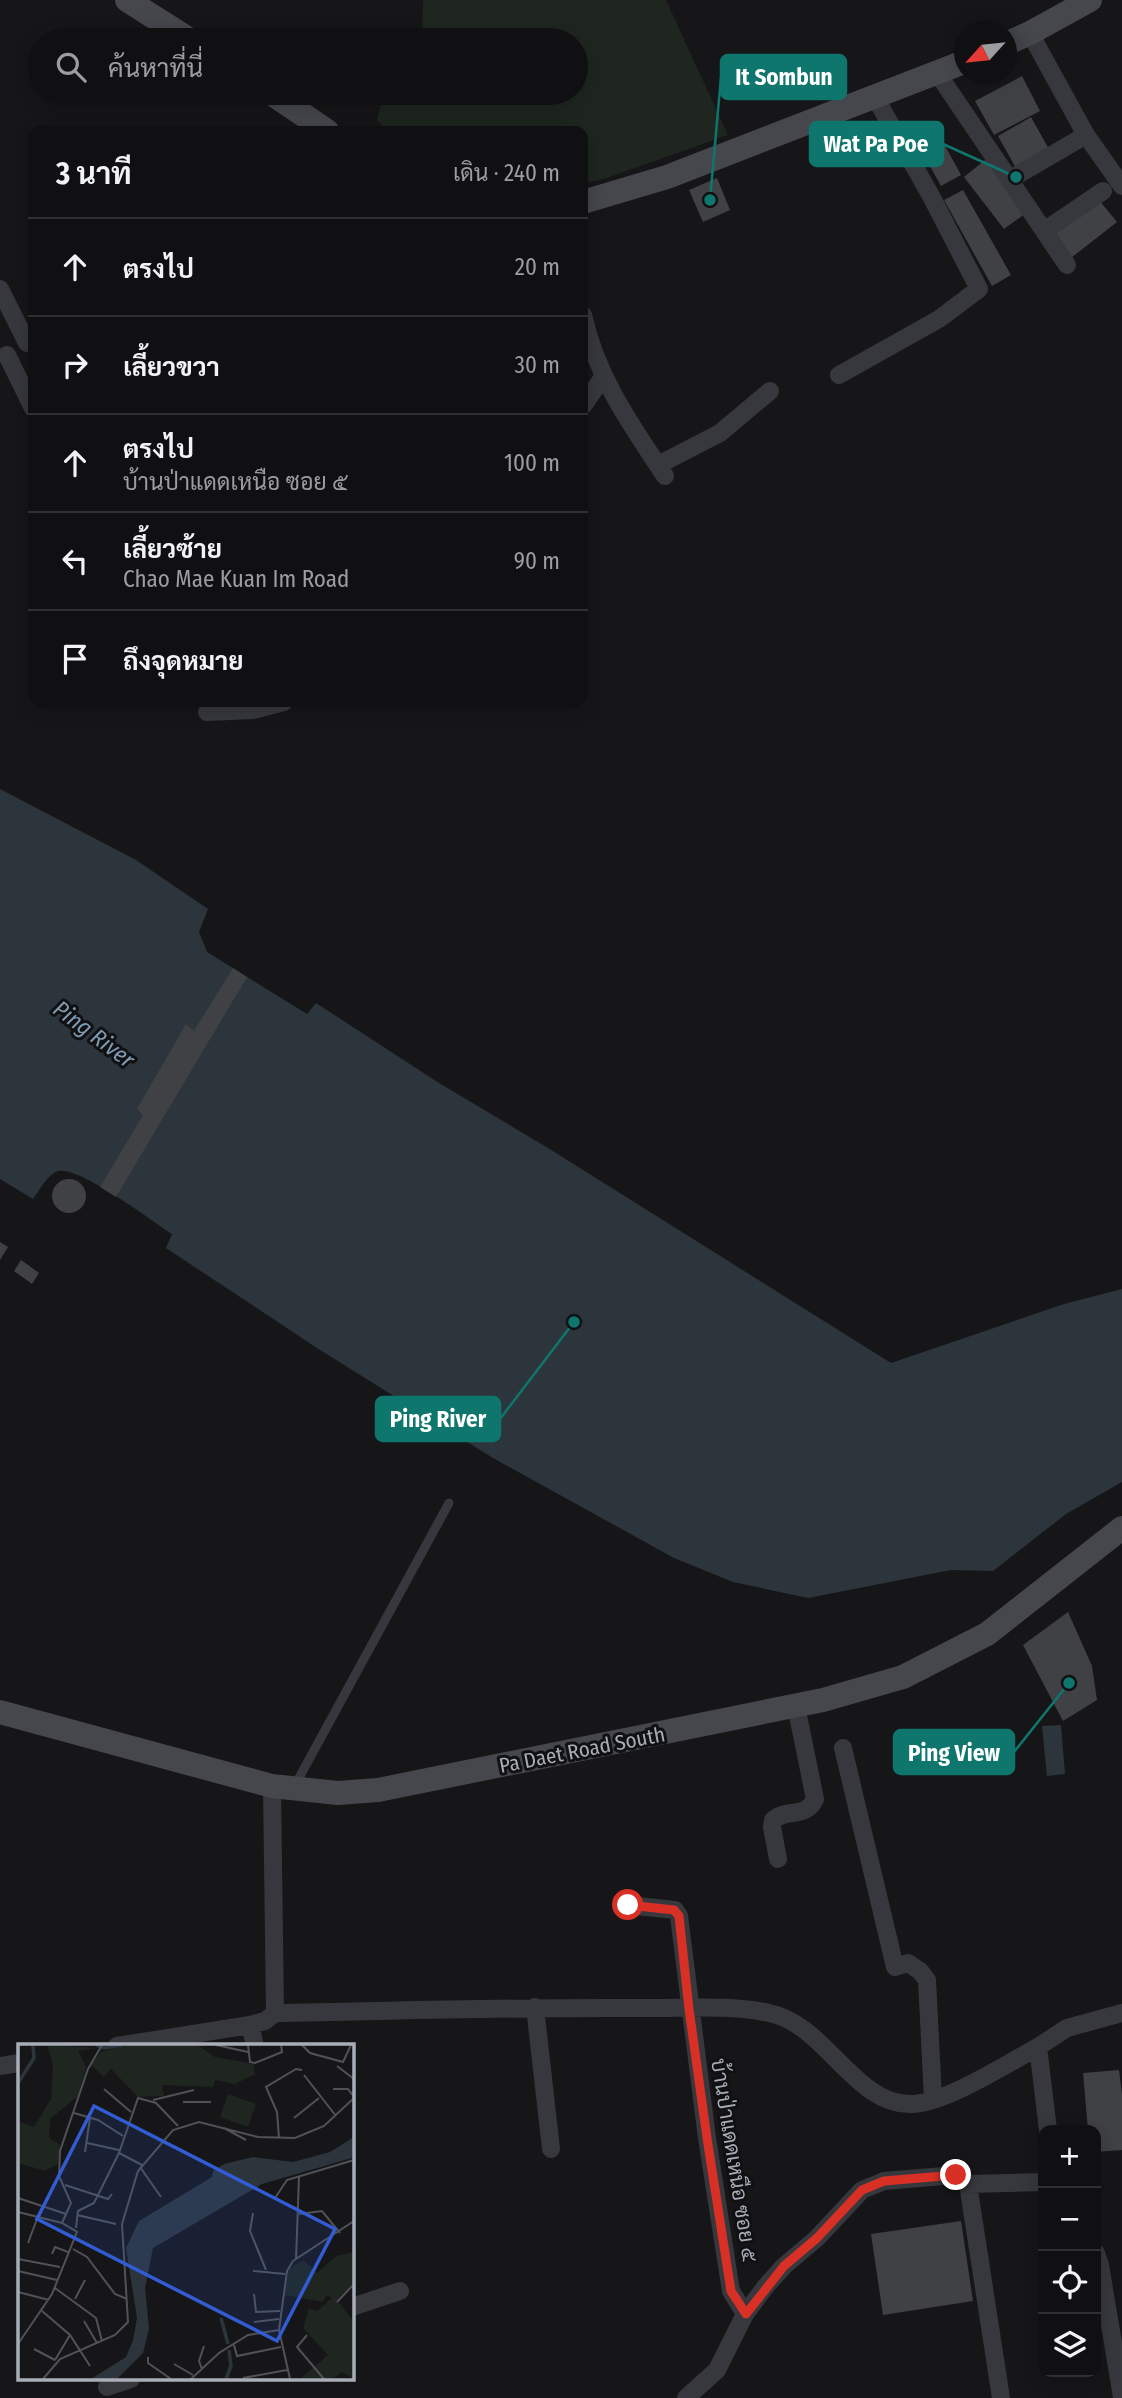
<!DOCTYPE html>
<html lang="th">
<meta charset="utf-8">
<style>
body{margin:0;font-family:"Fira Sans Condensed",Sarabun,sans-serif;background:#1e1e20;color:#f1f3f6}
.controls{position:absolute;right:21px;bottom:21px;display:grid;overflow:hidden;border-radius:14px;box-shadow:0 4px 18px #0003}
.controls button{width:63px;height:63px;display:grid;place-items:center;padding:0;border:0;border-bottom:2px solid #303032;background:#101012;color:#f1f3f6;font:35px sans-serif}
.compass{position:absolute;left:954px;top:21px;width:63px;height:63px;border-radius:50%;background:#101012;box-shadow:0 4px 18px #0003;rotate:243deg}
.stop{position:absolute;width:21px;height:21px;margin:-16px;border:5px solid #d93025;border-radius:50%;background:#fff}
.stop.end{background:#d93025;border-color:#fff;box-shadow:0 2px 7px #0008}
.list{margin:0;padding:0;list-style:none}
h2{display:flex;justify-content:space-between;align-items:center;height:91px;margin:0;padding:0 28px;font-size:30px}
h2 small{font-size:23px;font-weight:400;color:#9c9d9f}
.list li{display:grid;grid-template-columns:46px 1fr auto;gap:21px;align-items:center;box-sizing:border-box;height:98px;padding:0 28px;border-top:2px solid #303032}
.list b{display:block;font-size:26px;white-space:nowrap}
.list p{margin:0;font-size:23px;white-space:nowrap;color:#9c9d9f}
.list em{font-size:23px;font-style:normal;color:#9c9d9f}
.icon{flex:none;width:38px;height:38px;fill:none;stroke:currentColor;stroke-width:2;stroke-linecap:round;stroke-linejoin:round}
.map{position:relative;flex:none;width:1122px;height:2398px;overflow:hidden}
.search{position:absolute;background:#101012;box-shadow:0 4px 18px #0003;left:28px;top:28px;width:560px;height:77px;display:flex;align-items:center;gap:18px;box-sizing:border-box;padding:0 24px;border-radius:38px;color:#9c9d9f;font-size:26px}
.panel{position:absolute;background:#101012;box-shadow:0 4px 18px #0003;left:28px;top:126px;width:560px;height:581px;border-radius:14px}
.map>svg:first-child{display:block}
</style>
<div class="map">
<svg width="1122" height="2398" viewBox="0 0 1122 2398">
<rect width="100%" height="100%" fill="#161618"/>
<path fill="#1e261f" d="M423 0H666L728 135 601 180 583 183V131H386L377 120 384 93H576V40H412L422 37Z"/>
<path fill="#2c353c" d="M0 789 136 860 208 909 199 932 207 952 307 1014 316 1003 439 1083 548 1148 891 1363 1064 1304 1122 1289V1482L1066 1514 993 1571 951 1570 808 1598 733 1582 674 1558 493 1458 317 1348 166 1248 172 1234C152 1221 80 1166 58 1171 48 1174 39 1191 33 1199L0 1179Z
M1061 1725 1065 1774 1047 1776 1042 1726Z"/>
<path fill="#404145" d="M1022 76 1040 111 994 135 975 101Z
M1031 117 1050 151 1017 170 998 136Z
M943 142 961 175 941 186 923 153Z
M985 160 1026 213 1004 229 964 177Z
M717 178 730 210 703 222 689 190Z
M963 190 1011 275 992 286 944 200Z
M1099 200 1117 222 1071 258 1053 236Z
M233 968 247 977 116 1197 100 1187 143 1115 137 1109 186 1024 194 1031Z
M52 1196a17 17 0 1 1 34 0a17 17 0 1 1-34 0Z
M0 1242 8 1247 0 1260Z
M21 1260 39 1273 32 1284 14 1271Z
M1068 1612 1092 1666 1097 1700 1063 1721 1023 1645Z
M1119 2070 1122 2095V2150L1096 2152V2130H1088L1083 2073Z
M961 2221 973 2301 883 2315 871 2234Z"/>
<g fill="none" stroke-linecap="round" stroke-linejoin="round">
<path stroke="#37383d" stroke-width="9" d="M294 1787 449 1503"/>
<path stroke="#37383d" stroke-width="18" d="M1030 33 1086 135 1122 186
M938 74 1067 265
M1009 180 1086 135
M1044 231 1103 191
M0 289 27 343
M583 315C596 376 631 425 665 476
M7 355 33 408
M839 375 939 319 979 289 931 196 875 97
M583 406 603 377
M658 465 720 433 770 391
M207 712 253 710 284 702
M843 1748 895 1967 908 1963 920 1971 927 1980 933 2099
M272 1786 275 2013
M778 1859 772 1827 773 1820C786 1808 806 1819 815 1799L796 1706
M628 1905 675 1910 679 1916 707 2138 731 2291 745 2314
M535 2007 551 2149
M250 2025 255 2046
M117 2046 250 2025 265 2021 275 2013C396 2011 516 2007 636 2008 678 2009 728 2004 769 2013 826 2024 855 2107 913 2104 948 2102 1006 2064 1038 2047
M0 2066 19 2063
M1048 2130 1038 2047 1067 2028 1122 2013
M968 2184 1001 2398
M1096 2253 1100 2265 1122 2397
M352 2307 400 2291
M107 2387 131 2379
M686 2398 717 2370 745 2314 766 2286 784 2266 817 2238 862 2190 884 2181 956 2175 968 2184 1043 2182"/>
<path stroke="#45474d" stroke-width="24" d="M127 0 190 40
M1006 44 1030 33 1090 0
M271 93 327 131
M583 202 667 177 964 62
M0 1712 272 1786 338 1793 378 1790 823 1700 903 1677 987 1634 1122 1528"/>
</g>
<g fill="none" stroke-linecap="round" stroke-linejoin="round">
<path stroke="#d93025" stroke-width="9" d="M628 1905 674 1910 679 1916 689 2009 707 2138 731 2291 746 2314 784 2266 817 2238 862 2190 884 2181 956 2175"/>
</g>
<g text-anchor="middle" stroke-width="6" stroke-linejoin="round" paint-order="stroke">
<g font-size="21" fill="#a8adb8" stroke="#111113">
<text transform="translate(582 1750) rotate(-11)" y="7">Pa Daet Road South</text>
<text transform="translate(734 2160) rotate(81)" y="7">บ้านป่าแดดเหนือ ซอย ๕</text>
</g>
<g font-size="23" font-style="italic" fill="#7f9bb3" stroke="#111113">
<text transform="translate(94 1034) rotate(37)" y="8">Ping River</text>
</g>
</g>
<g transform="translate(18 2044)">
<rect width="336" height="336" fill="#161618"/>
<path d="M29 1 80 4 60 7 68 23 60 52 32 75 31 94 42 101 40 120 27 127 0 119V77L16 83 33 55 35 21ZM108 1H180L197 13 236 20 237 30 217 40 197 36 195 43 144 41 146 52 120 53 93 25 86 33 73 21 83 8ZM210 50 238 60 230 83 202 73ZM336 208V238L319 256 336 278V335L324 328 315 335H282L310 311 285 284 291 264 299 267 314 254 309 251 305 258 266 251 271 225 285 216 299 229 318 212Z" fill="#1e261f"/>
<path d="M336 93 334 114 244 140 135 204 127 244 131 285 125 309 99 335H73L108 313 115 296 119 274 108 204 121 177 194 133 195 127 206 120 235 113 275 118 312 108Z" fill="#2c353c"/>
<path fill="none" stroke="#2c353c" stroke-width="3.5" d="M78 1 86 4 104 1M0 39 16 14 15 1M203 274 210 300M208 335 213 322 211 306"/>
<path fill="none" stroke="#505258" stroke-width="2" d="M198 1 230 8M230 1 232 18 237 19 264 8 263 1M284 1 292 9 325 18 333 1M319 22 336 35M286 31 318 72M86 45 113 68M315 45H330L336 53M135 56 176 46M165 58H193M56 69 80 76 105 92M276 74 301 54M206 84 228 96M261 94 259 68 248 43 278 25 284 26M69 99 101 106M67 108 72 74M101 109 124 121M122 123 143 153M47 141 90 155 94 150M0 154 48 170M257 154 269 136 336 116M0 168 44 179 59 188 34 250 0 300M235 169 232 187 248 226M281 170 304 167 322 189M59 171 98 180M44 179 53 159 41 132 42 107 70 25 84 1M58 184 60 167 76 159 101 109 120 54 138 59 160 82M10 199 19 175M55 205 69 213 97 250 109 255M34 210 37 203 50 208M0 215 42 223M278 215 281 133M0 227 39 236M235 227 267 230M37 244 78 274 84 297M0 248 31 256M236 250 238 268 262 267M57 255 67 236M319 258 336 240M24 267 52 291 72 322M66 277 79 299M236 278 261 275M289 291 279 303 306 335M216 301 219 312 263 303M16 305 37 316M130 313V319L153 335M37 316 52 291M156 320 175 331M184 325 181 317 186 302M225 334 269 326M25 335 42 315 97 291 110 278 104 180 120 127 155 86 181 78 240 93 277 94 306 82 336 54M173 335 201 309 230 291 261 286M272 335 261 286 269 227 275 217 336 177"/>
<path fill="#325cd3" fill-opacity="0.15" stroke="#325cd3" stroke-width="3.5" d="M76 62 317 185 259 297 19 175Z"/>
<rect width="336" height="336" fill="none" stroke="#a8adb8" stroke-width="3.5"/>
</g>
<path fill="none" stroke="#0f766e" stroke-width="2.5" d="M710 200L721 77M1016 177L943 144M574 1322L500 1419M1069 1683L1014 1752"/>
<g fill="#0f766e" stroke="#111113" stroke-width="2.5">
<circle cx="710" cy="200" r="7"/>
<circle cx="1016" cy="177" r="7"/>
<circle cx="574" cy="1322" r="7"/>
<circle cx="1069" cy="1683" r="7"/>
</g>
<g fill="#0f766e" stroke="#0f766e" stroke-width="2.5">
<rect x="721" y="55" width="125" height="44" rx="7"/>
<rect x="810" y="122" width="133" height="44" rx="7"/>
<rect x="376" y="1397" width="124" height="44" rx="7"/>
<rect x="894" y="1730" width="120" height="44" rx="7"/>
</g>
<g font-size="23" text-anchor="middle" font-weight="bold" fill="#fff">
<text x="784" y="85">It Sombun</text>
<text x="876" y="152">Wat Pa Poe</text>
<text x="438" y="1427">Ping River</text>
<text x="954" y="1761">Ping View</text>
</g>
</svg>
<div class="controls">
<button>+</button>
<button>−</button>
<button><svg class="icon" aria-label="locate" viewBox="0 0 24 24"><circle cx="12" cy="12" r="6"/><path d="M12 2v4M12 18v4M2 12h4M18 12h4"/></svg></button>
<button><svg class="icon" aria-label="layers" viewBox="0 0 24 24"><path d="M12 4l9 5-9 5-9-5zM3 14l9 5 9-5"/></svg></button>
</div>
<svg class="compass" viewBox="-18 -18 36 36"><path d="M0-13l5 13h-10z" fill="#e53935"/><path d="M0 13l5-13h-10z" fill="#9c9d9f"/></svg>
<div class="stop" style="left:628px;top:1905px"></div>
<div class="stop end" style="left:956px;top:2175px"></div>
<div class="search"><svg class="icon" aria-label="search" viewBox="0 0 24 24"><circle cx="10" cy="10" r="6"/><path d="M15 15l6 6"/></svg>ค้นหาที่นี่</div>
<section class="panel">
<h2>3 นาที<small>เดิน · 240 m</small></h2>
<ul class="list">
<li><svg class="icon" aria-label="ahead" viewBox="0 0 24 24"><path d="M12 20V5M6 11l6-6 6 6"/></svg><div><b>ตรงไป</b></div><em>20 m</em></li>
<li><svg class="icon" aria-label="right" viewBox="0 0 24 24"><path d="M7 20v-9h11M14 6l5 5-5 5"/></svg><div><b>เลี้ยวขวา</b></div><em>30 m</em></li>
<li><svg class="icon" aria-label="ahead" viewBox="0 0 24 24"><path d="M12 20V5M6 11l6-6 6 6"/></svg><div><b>ตรงไป</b><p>บ้านป่าแดดเหนือ ซอย ๕</p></div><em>100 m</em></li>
<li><svg class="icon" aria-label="left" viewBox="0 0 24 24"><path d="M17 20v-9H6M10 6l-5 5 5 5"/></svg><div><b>เลี้ยวซ้าย</b><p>Chao Mae Kuan Im Road</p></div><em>90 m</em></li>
<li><svg class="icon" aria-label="arrive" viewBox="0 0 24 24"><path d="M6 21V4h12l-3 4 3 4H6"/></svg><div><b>ถึงจุดหมาย</b></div></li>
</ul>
</section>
</div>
